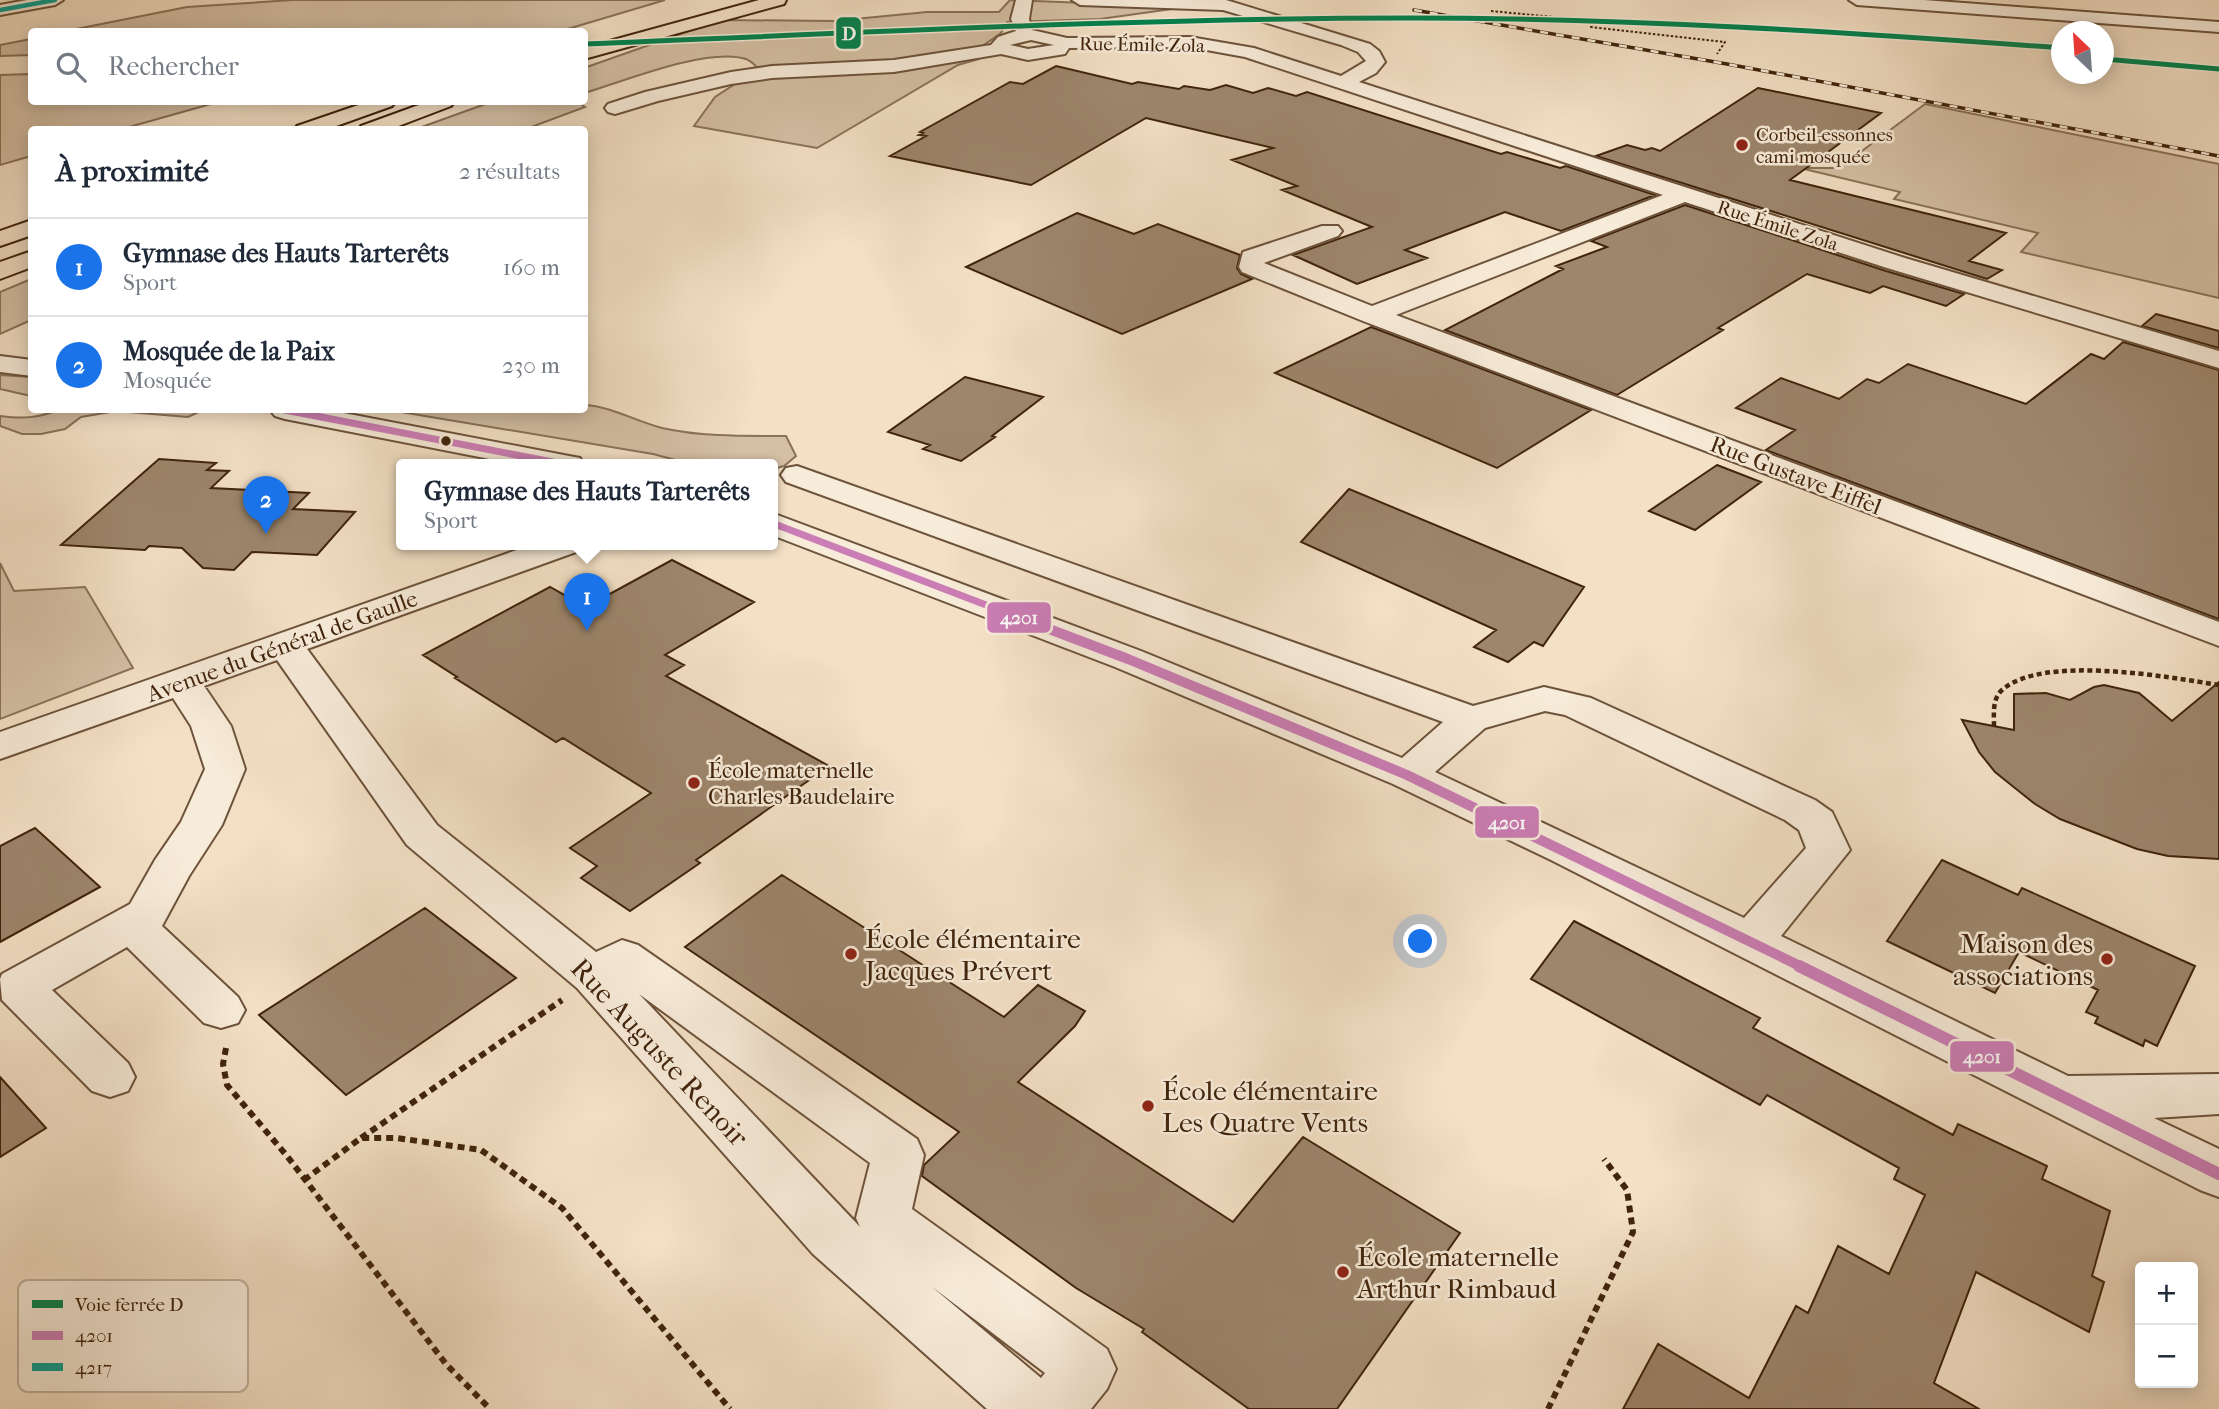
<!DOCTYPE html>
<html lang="fr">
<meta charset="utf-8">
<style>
body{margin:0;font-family:"IM FELL French Canon",serif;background:#f2f2f3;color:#1f2937}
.controls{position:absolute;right:21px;bottom:21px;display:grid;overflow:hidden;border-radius:7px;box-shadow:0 4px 18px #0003}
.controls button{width:63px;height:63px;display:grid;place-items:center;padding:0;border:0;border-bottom:2px solid #e0e1e3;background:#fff;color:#1f2937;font:35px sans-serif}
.compass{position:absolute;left:2051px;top:21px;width:63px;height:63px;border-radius:50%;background:#fff;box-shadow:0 4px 18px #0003;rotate:335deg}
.you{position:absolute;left:1421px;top:942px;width:24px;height:24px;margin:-18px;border:5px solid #fff;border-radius:50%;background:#1a73e8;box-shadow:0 0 0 10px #1a73e833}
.badge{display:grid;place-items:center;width:46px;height:46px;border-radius:50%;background:#1a73e8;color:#fff;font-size:23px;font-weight:700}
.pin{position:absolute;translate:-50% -58px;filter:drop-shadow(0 2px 4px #0008)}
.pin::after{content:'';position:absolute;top:37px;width:24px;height:21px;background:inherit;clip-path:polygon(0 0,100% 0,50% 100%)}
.popup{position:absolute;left:396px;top:459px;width:382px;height:91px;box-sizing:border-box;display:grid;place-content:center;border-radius:7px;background:#fff;filter:drop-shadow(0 2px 5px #0005);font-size:23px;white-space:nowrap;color:#747a83}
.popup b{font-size:26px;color:#1f2937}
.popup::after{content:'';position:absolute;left:50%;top:100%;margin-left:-14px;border:14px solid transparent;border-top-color:#fff}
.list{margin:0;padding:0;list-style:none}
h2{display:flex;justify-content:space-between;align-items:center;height:91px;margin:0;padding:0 28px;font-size:30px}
h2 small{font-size:23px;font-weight:400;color:#747a83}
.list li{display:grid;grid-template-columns:46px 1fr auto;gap:21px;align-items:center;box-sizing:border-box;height:98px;padding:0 28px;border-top:2px solid #e0e1e3}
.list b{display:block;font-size:26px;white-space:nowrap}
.list p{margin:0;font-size:23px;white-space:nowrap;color:#747a83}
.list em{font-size:23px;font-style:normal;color:#747a83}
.icon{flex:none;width:38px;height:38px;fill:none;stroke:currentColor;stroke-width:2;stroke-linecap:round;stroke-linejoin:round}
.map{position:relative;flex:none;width:2219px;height:1409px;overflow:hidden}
.search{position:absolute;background:#fff;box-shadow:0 4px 18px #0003;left:28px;top:28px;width:560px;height:77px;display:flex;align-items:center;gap:18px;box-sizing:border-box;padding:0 24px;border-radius:7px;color:#747a83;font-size:26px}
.panel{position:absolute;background:#fff;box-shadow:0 4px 18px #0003;left:28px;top:126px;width:560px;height:287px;border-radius:7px}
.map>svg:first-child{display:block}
</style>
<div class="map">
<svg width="2219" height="1409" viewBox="0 0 2219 1409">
<rect width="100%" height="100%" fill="#f3e0c5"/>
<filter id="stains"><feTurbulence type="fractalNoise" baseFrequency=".00286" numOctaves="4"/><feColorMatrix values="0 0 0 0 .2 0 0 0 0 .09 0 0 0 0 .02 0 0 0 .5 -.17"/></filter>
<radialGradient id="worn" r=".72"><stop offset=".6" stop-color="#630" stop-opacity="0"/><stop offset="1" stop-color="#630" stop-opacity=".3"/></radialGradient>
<path fill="#d5c0a5" stroke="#8a7258" stroke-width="2" d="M292 0H665L561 31H66L187 7Z
M1010 0 1160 6 1172 9 1100 19 1007 22 1001 33 984 45 979 59 958 65 817 148 694 126 715 97 758 69C755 65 751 61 746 59 707 47 624 81 585 93L584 68 720 20 834 21 927 12H999Z
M31 39V55L0 56V45Z
M31 74 32 102H218L122 129 32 130 31 156 0 165V75Z
M491 102H578L585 107 526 129H416Z
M1925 104 2219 164V298L2021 252 2038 233 1894 199 1900 192 1800 168H1839Z
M31 279V320L0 334V292Z
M0 375 31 377V396L0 389Z
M585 405C613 407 635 421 662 428 702 437 744 436 786 436L796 456 784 466 773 469 772 465H707L683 462 653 454 389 410H584Z
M58 410H203L188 417 116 411 81 417 65 429 41 434H22L0 426V416C22 419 38 418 58 410Z
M0 563 14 591 85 587 133 668 0 719Z"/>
<path fill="#9d866c" stroke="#40240b" stroke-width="2" d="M1056 66 1132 84 1138 82 1179 89 1184 86 1210 90 1226 85 1253 93 1268 88 1296 96 1307 92 1501 154 1507 152 1560 168 1566 166 1655 195 1561 231 1505 212 1405 250 1427 258 1357 284 1293 255 1372 227 1282 190 1297 186 1232 160 1273 148 1146 118 1031 185 890 156 926 136 919 135 923 133 920 132 1010 82 1023 84Z
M1758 88 1881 113 1790 180 2006 233 1969 261 2002 270 1987 279 1596 156 1627 145 1645 150 1652 148 1660 151Z
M1685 205 1886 271 1964 294 1946 306 1883 286 1870 293 1807 274 1718 328 1723 330 1617 395 1445 330 1563 269 1556 266 1607 247 1591 241Z
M1077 213 1134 234 1158 224 1240 255 1237 268 1241 274 1252 279 1122 334 966 267Z
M2156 314 2219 331V348L2142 326Z
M1371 327 1591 410 1497 468 1275 373Z
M2123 342 2219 370V619L1766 450 1795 430 1736 408 1781 378 1839 399 1867 379 1879 383 1908 364 2026 404 2091 354 2104 359Z
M965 377 1043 397 992 436 995 437 961 461 923 449 930 445 888 432Z
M159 459 216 463 207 470 229 471 211 488 309 493 293 509 355 512 317 555 252 552 234 570 203 568 182 548 149 546 145 550 61 545Z
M1717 465 1761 482 1695 530 1649 511Z
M1349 489 1584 587 1543 646 1534 642 1508 662 1474 647 1496 630 1301 542Z
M672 560 754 602 665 655 684 665 666 676 829 766 696 860 700 863 630 911 581 878 597 866 570 848 651 793 563 738 556 742 455 678 457 677 423 655 550 587 586 607Z
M2219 682V859L2168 856 2137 849 2060 819 2035 804 1995 772 1979 752 1962 720 2014 730V694L2046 693 2070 700 2094 687 2104 685 2139 693 2172 721Z
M35 828 100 887 0 942V846Z
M1942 860 2018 895 2022 888 2195 966 2157 1046 2145 1040 2143 1046 2095 1023 2098 1017 2086 1012 2098 990 2019 952 1995 993 1887 941Z
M782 875 1004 1017 1038 985 1085 1011 1075 1026 1018 1082 1233 1222 1303 1137 1460 1233 1337 1409H1249L1142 1332 1144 1329 1076 1288 922 1176 924 1165 959 1132 685 947Z
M425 908 516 978 346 1095 259 1015Z
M1574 921 1760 1018 1753 1028 1953 1135 1958 1124 2047 1166 2042 1179 2110 1211 2092 1276 2104 1282 2089 1332 1976 1272 1934 1383 1979 1409H1623L1658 1344 1749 1398 1796 1306 1808 1313 1838 1246 1889 1274 1925 1195 1894 1179 1899 1168 1767 1095 1760 1105 1531 979Z
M0 1077 46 1128 0 1157Z"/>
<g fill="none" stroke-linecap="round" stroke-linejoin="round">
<defs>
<path id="minor" d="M27 0H63L55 5 0 15V5Z
M1016 0H1032L1029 19 1032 30 1067 38 1190 37 1254 48 1341 76 1366 61 1358 52 1341 45 1223 10 1080 5 1072 0H1226L1370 44 1379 51 1385 62 1376 73 1359 82 1905 258 2219 351V368L1887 268 1685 202 1396 315 2219 622V646L1363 321 1242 272 1239 267 1243 252 1322 226H1338L1342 231 1338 236 1264 263 1372 306 1663 195 1245 57 1190 47 1069 48 1065 54 1028 60 1001 54 894 72 772 78 731 84 658 101 615 114 608 112 605 108 608 104 645 92 731 72 772 66 894 60 991 45 998 37 1016 31 1011 19ZM1031 40 1054 45 1028 49 1010 45Z
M1849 0H1924L2219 22V32L1857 5Z
M0 356 32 360V376L0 372Z
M270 410H328L569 456 580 458 584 465H520L285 419 275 416Z
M797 466 1473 706 1544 687 1591 698 1815 800 1832 812 1850 850 1781 936 2068 1076 2219 1074V1114L2154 1118 2219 1149V1197L2200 1190 1551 860 1393 784 1115 667 772 535V513L1141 651 1402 758 1443 722 786 482 781 475 786 468ZM1545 711 1565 715 1785 820 1799 830 1806 848 1744 918 1435 772 1485 728Z
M531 545H581L576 552 307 649 437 825 596 952 622 940 638 945 917 1139 924 1155 912 1209 1107 1349 1116 1369 1107 1389 1091 1409H987L813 1254 577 988 407 845 277 660 204 686 231 726 245 769 222 825 189 876 162 926 238 997 245 1010 238 1023 221 1028 204 1023 127 947 52 990 128 1063 135 1077 128 1091 110 1097 92 1091 2 1000 0 979 2 974 130 904 155 860 181 822 205 769 191 726 173 698 0 759V732ZM639 994 870 1163 856 1218 860 1227ZM931 1286 1045 1373 1041 1378Z"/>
<path id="highway" d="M759 0H786L784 4 584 59V48Z
M367 102H395L392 106 325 130H294L297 126Z
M427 102H454L451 106 388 130H358L361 126Z
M32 220V235L0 246V231Z
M32 251V267L0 279V262Z"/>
</defs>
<use href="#minor" stroke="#6d533a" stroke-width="4"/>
<use href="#highway" stroke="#40240b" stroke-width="4"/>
<path stroke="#40240b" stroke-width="2" stroke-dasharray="2.5 2" stroke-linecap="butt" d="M1491 11 1596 21 1591 27 1725 42 1717 54"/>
<path stroke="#40240b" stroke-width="4.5" stroke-dasharray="5 3.5" stroke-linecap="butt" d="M1994 726C1994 714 1992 699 2002 690 2043 654 2168 677 2219 685"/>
<path stroke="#40240b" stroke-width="6" stroke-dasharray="7 5" stroke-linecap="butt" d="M226 1048 223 1064 227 1085 287 1156 446 1364 490 1409
M361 1138 562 1000
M304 1180 361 1138H397L481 1150 562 1208 730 1409
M1548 1409 1633 1232 1627 1190 1604 1159"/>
<use href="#minor" fill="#f7ebd9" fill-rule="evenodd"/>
<use href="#highway" fill="#f3e0c5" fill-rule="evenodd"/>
<defs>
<path id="rail" d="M1414 10 1727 64 2219 156"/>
</defs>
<use href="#rail" stroke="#40240b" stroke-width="3.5"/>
<use href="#rail" stroke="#f7ebd9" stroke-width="2.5" stroke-dasharray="8" stroke-linecap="butt"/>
<defs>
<path id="bus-1-far2" d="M285 410 568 465
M772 523 1041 626"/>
<path id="bus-1-far1" d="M1036 624 1128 659 1407 775 1802 967"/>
<path id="bus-1" d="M1799 966 2219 1174"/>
<path id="bus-2" d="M0 10 55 0"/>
</defs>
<use href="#bus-1-far2" stroke="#f7ebd9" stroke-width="11"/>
<use href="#bus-1-far1" stroke="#f7ebd9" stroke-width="15"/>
<use href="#bus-1" stroke="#f7ebd9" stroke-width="18"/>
<use href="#bus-2" stroke="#f7ebd9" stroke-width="7"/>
<use href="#bus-1-far2" stroke="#cb7db5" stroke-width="7"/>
<use href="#bus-1-far1" stroke="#cb7db5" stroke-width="10"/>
<use href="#bus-1" stroke="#cb7db5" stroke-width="12"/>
<use href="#bus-2" stroke="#00a092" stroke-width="4.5"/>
<defs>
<path id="rail-1" d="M584 44C859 33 1134 18 1409 18 1627 18 1845 32 2062 48
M2104 59 2219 69"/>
</defs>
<use href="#rail-1" stroke="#f7ebd9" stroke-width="8"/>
<use href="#rail-1" stroke="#00824e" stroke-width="5"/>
</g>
<g fill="#8f2418" stroke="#f7ebd9" stroke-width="2.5">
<circle cx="1742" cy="145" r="7"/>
<circle cx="694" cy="783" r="7"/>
<circle cx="851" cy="954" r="7"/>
<circle cx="2107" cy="959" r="7"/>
<circle cx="1148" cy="1106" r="7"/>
<circle cx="1343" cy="1272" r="7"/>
</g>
<circle fill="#40240b" stroke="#f7ebd9" stroke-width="2.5" cx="446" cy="441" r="6"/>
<g text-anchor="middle" stroke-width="5" stroke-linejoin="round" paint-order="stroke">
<g font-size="19" fill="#40240b" stroke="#f7ebd9">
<text transform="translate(1142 44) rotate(1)" y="7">Rue Émile Zola</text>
<text transform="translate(1778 225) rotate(18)" y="7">Rue Émile Zola</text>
</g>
<g font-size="19" fill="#40240b" stroke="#f7ebd9" text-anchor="start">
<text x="1756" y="141">Corbeil-essonnes<tspan x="1756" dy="22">cami mosquée</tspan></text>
</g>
<g font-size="23" fill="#40240b" stroke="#f7ebd9">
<text transform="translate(1796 475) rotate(21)" y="8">Rue Gustave Eiffel</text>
<text transform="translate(282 646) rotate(-20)" y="8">Avenue du Général de Gaulle</text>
</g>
<g font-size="23" fill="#40240b" stroke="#f7ebd9" text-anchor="start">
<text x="708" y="778">École maternelle<tspan x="708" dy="26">Charles Baudelaire</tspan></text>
</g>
<g font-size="28" fill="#40240b" stroke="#f7ebd9" text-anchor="start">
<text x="865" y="948">École élémentaire<tspan x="865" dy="32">Jacques Prévert</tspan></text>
<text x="2093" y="953" text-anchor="end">Maison des<tspan x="2093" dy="32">associations</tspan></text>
<text x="1162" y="1100">École élémentaire<tspan x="1162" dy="32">Les Quatre Vents</tspan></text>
<text x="1357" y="1266">École maternelle<tspan x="1357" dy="32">Arthur Rimbaud</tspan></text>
</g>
<g font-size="28" fill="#40240b" stroke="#f7ebd9">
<text transform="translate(660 1052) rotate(47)" y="10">Rue Auguste Renoir</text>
</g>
</g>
<rect x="18" y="1280" width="230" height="112" rx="10" fill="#f7ebd9" stroke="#c0af9b" stroke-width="2"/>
<rect x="32" y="1300" width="31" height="8" fill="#00824e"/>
<rect x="32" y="1331" width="31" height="9" fill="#cb7db5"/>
<rect x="32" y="1363" width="31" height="8" fill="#00a092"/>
<g font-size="19" fill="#40240b">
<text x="75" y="1311">Voie ferrée D</text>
<text x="75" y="1342">4201</text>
<text x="75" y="1374">4217</text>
</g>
<g stroke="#f7ebd9" stroke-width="2.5">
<rect x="835" y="16" width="27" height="34" rx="7" fill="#00824e"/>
<rect x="986" y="601" width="66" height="33" rx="7" fill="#cb7db5"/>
<rect x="1474" y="805" width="66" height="34" rx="7" fill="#cb7db5"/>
<rect x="1949" y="1040" width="66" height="33" rx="7" fill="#cb7db5"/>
</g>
<g font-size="19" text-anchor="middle" font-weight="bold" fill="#fff">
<text x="849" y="40">D</text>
<text x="1019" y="624">4201</text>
<text x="1507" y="829">4201</text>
<text x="1982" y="1063">4201</text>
</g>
<rect width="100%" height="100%" filter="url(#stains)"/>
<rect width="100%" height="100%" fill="url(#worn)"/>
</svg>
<div class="controls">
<button>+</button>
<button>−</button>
</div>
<svg class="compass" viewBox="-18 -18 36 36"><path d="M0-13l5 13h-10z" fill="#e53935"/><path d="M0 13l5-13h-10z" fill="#747a83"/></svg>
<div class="you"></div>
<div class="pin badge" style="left:587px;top:631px">1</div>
<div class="popup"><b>Gymnase des Hauts Tarterêts</b>Sport</div>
<div class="pin badge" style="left:266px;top:534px">2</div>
<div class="search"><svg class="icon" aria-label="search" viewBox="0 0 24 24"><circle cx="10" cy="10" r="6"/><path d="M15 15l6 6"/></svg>Rechercher</div>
<section class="panel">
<h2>À proximité<small>2 résultats</small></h2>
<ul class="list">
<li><span class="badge">1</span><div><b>Gymnase des Hauts Tarterêts</b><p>Sport</p></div><em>160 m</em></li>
<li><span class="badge">2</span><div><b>Mosquée de la Paix</b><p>Mosquée</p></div><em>230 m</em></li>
</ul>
</section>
</div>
